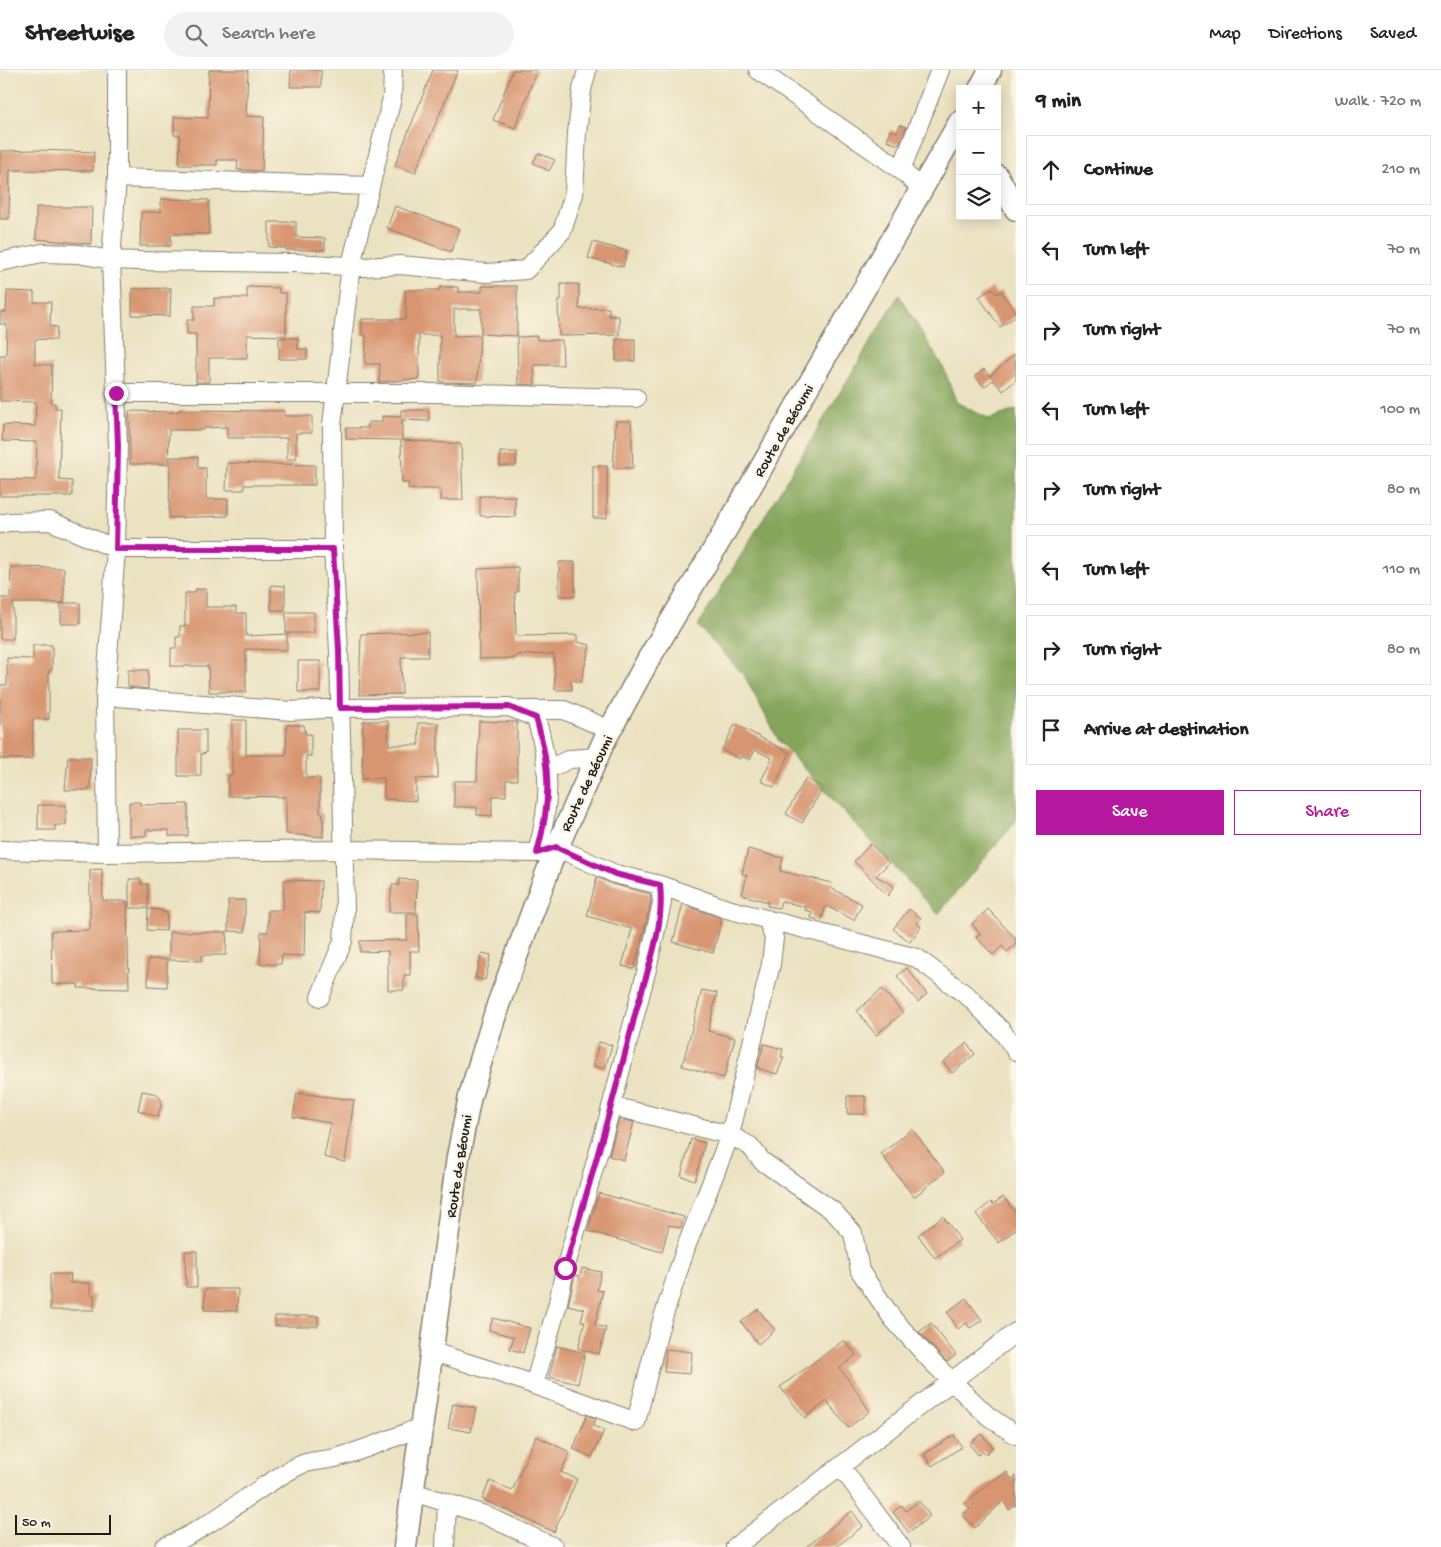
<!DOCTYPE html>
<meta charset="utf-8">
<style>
body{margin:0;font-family:"Gochi Hand",sans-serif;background:#f2f2f2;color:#222}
.controls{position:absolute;right:15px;top:15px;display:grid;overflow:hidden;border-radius:0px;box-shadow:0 2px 12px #0003}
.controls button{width:45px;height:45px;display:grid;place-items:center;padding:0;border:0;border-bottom:1px solid #e0e0e0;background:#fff;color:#222;font:25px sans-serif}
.scale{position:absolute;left:15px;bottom:12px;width:96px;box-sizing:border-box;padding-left:5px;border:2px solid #1c1c1c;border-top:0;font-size:14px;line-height:18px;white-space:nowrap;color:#1c1c1c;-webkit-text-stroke:4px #fcf5e5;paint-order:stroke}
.stop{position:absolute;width:15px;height:15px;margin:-11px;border:4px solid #b5179e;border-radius:50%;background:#fff}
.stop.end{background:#b5179e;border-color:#fff;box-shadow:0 1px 5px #0008}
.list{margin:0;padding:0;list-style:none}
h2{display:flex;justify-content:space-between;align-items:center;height:65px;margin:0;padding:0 20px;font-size:21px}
h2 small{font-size:16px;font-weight:400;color:#767676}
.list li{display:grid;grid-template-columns:32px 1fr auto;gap:15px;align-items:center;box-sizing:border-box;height:70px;margin:0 10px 10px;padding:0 10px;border:1px solid #e0e0e0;border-radius:0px}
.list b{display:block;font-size:19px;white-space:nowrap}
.list em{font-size:16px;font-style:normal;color:#767676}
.actions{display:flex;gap:10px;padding:15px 20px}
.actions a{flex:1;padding:11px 0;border:1px solid #b5179e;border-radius:0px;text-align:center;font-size:18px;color:#b5179e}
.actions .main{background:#b5179e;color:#fff}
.icon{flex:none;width:28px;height:28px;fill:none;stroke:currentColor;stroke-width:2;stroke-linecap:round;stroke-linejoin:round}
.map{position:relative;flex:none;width:1016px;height:1477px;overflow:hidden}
header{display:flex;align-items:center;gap:30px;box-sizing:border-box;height:70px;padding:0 25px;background:#fff;border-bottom:1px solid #e0e0e0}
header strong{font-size:24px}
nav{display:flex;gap:28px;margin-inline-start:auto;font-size:18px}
.search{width:350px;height:45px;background:#f2f2f2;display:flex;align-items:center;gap:12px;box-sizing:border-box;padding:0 18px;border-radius:28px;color:#767676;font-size:19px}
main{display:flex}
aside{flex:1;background:#fff}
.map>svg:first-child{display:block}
</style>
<header>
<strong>Streetwise</strong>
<div class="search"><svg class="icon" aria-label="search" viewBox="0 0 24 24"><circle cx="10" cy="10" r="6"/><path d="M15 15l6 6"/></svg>Search here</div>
<nav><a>Map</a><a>Directions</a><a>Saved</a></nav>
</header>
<main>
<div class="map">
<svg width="1016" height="1477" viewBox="0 0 1016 1477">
<rect width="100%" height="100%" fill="#fcf5e5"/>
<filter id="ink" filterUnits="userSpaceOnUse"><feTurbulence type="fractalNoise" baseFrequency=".02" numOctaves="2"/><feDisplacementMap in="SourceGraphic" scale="10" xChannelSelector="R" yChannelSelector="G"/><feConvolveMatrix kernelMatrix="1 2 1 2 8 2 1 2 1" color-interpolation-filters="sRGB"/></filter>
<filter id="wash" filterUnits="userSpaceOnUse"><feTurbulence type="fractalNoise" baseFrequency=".0096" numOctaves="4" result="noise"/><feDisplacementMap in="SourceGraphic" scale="20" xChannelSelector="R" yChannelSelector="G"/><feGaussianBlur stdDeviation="1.12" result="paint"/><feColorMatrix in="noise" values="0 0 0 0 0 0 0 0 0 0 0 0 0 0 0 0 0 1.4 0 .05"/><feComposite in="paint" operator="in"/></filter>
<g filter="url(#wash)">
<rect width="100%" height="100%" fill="#ebe2c1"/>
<path fill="#84a55a" stroke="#50603b" d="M899 225 945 301 956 332 989 349 1016 340V751L938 844 779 671 744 605 698 556Z"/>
<g id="blocks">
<path fill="#d89571" d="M209 0H248L246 46 264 47 262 101 237 100 238 90H217V95H179L180 65H174V47L208 48Z
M291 0H321V17H290Z
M433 0H458L415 103 395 95Z
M513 0H537L515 58 493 50Z
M900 55 906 57 899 75 887 71 890 60 897 62Z
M35 80 94 82 93 101 10 100 9 149H0V81Z
M538 83 555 90 549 101 533 93Z
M161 129 209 130V164H171V176H140L141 142H161Z
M395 136 459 159 451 182 387 158Z
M36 137H92L91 174 36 169Z
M269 152H296V167L325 168V180H286V178L269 177Z
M593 172 627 181 623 197 588 188Z
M561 214H579V239L609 238V246H619V265L559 266 558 230H561Z
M482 216H517V266L481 264V239H454V266L480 265 477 313 440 312V265H419V309L379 312 380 294H365L366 265H362V249H406L405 220H440V217H458V222H482Z
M247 217 279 218V223H286V266L247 265V288H209V312H196V264H187V250H194V236H214V228H247Z
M171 218 170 246 132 245V219Z
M992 218 996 224 1001 221 1016 243V246L1000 257 979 227Z
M7 221 34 222V232H51L50 256 57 257 56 270 35 269V294L52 295 51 333H55V338H61L59 410 72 411V426H0V409L36 410 37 372 2 371 3 355 35 356 36 332 0 331V285H6L7 254H0V242H6Z
M537 266V270H562L563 295H534L535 315 518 314 517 267Z
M279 268H298V279H307V289H279Z
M616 269H635V291H616Z
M1016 283V310L1003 321 993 310 984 317 975 306 984 299 990 306Z
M178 340 285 341V346H312V363H296V389H287V368H227V357L204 358V360H169L168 394H130L129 341 178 342Z
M401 340H429V351L402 350V370L461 374 463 430H441V419H408V413H402L401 370 346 369V358H368V352H382V346L401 347Z
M616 351H631L633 398H613Z
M500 382H517L516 396H500Z
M170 387H198V398H206V429H228V446L169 448Z
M227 393 315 395V415H244V420H226Z
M593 396H607V448H593Z
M480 426H515V447L480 446Z
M559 492H575V526H559Z
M11 497 64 498V533H13V569H0V528H10Z
M518 497V522H515L516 566 577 565V572L590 575 581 612 571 610 572 620H555L554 584 516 585V588L479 589 478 499Z
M271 515 285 516V540H271Z
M196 519H206V537H236V543H246V566L287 564V580L246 579V622H209L208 596H171V578H176V567H180V556H185V523H195Z
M61 533H80V554H61Z
M286 542H314V563H286Z
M428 562V587H401L402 624 359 625 361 564Z
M33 575H52V600H49V649H33L32 689H0V615H7V588L33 589Z
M298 591H320V622H298Z
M128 600H148V619L128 617Z
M232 650H246V685H286L287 655H304L305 664H311V686H306V708H320V743H323V767L286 764V727L228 726V705H232Z
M363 651H388L389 675H419L418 653H438V708L416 709V731L384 729V708L362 709Z
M479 651 517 652V710H506V726H492V746L477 745V737H454V711H477Z
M735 654 790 683 774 717 761 711 772 688 755 680 750 690 741 686 740 689 722 680Z
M178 660H206V683L201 684V706H178Z
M68 687H91L90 720H65Z
M806 708 823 718 802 753 786 744Z
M129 732H140V735L188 734V766H169V760H146V766H129Z
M38 735H66V755H55V760H38Z
M871 774 889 793 876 806 894 816 888 826 854 791Z
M748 779 783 788 780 801 832 813 831 818 862 834 854 850 826 836 821 851 811 848 812 842 805 840 806 837 781 831 779 838 767 836 768 832 742 825 747 805 742 804Z
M102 799 103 831H127L129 919 78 918V914H52L51 861 90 860V800Z
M597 807 612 814 650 824 651 832 634 899 622 896 632 859 587 846Z
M129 809H141V814H148V838H129Z
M399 809 417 810 416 842H389L392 815H399Z
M284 810 321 811 320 843 305 842 304 886 282 885 281 894H260L261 862H268V840H283Z
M228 830H245V862L228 861Z
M683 834 722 849 713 883 673 872Z
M148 839 162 840V842H167L166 861 147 860Z
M909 839 921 848 917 853 921 857 910 872 893 859Z
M988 839 1016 869V874L1007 882 1002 876 993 885 976 867 980 864 972 854Z
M407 844H418L419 881H410V905H404V920H388V881L360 882V871L407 870Z
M169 862H227L226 885H202V891L169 890Z
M482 883 491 885 485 910 475 908Z
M148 889H167V917L148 916Z
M907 898 927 924 918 932 897 906Z
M882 919 903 943 876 965 857 941Z
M702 920 717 923 708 961 735 968 724 1008 682 996Z
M599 972 612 975 605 999 593 996Z
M967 973 975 984 952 1003 943 992Z
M764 974 783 979 781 987H784L777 1004 757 998Z
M142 1021 157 1024 162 1031 158 1047 138 1040Z
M297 1023 354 1030 345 1092 324 1087 331 1053 293 1047Z
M847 1026H865V1044H847Z
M619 1049 634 1052 624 1090 609 1086Z
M912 1059 945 1102 914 1127 881 1084Z
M691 1069 705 1073 695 1110 681 1106Z
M599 1123 684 1147 681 1158 669 1155 662 1182 588 1161Z
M1003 1127 1016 1143V1159L999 1173 976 1144 991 1132 993 1134Z
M943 1146 960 1170 935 1188 918 1165Z
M185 1181H197V1217H186Z
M582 1198 601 1202 597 1220 603 1221 595 1255 606 1258 599 1284 578 1279 585 1252 581 1251 584 1239 568 1235 575 1205 580 1206Z
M50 1204H71L70 1213H90V1225H94V1240H50Z
M205 1219H238L237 1241 204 1240Z
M966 1228 982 1250 970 1258 966 1253 958 1259 947 1242Z
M758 1239 775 1260 758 1274 741 1252Z
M275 1246H318V1256H275Z
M493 1248 530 1258 523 1283 510 1279 514 1267 489 1260Z
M931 1253 956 1285 947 1292 919 1262Z
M844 1270 856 1285 840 1298 870 1341 848 1358 827 1331 805 1348 780 1317Z
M557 1276 585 1283 578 1314 549 1307Z
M666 1279 692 1282 690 1304 664 1302Z
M453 1334 476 1338 471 1362 448 1358Z
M587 1345 596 1349 593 1356 604 1360 592 1387 573 1379Z
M981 1364 993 1377 986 1384 983 1381 978 1385 969 1374Z
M954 1365 962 1377 932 1396 924 1384Z
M536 1366 570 1382 561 1402 577 1409 554 1462 482 1429 490 1411 512 1421Z
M1007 1402 1011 1409 1016 1406V1435L1009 1440 1003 1431 975 1458 963 1445 970 1439 965 1434 989 1413Z
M919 1431 930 1446 909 1463 893 1442 902 1435 906 1441Z
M852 1441 863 1456 836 1477H806Z"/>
</g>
</g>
<g filter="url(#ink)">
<use href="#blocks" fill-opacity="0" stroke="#847f6e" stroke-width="1"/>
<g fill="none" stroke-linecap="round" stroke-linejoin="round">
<defs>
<path id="minor" d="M758 0 901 100 922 119
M901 100 940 0
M117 108 370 116
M0 192 42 183 78 184 111 190 139 191 295 193 363 197 400 195 486 203 526 200 562 161 574 124 577 63 582 20 587 0
M115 323H435L636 328
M0 454 9 452 50 451 116 479H333
M105 626 290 641 340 638 509 637 536 648C551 698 551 732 537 783
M522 640H564L610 660
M546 700 570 689 597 687
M0 780 107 783 344 780 537 783 556 777 615 804 660 815 727 839 917 888 970 928 1002 961 1016 981
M107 783 105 626 116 479 118 376 111 190 117 108V0
M320 927 343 871 345 841 339 581 333 479 332 355 351 195 392 28 393 0
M612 1036 730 1065 750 1076 762 1091 833 1141 853 1163 860 1201 893 1249 932 1292 988 1346 1016 1365
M430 1281 518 1309 636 1352 659 1260 686 1177 730 1065 771 894 774 868 767 849
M534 1315 557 1237 565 1199 608 1049 647 899 662 833 660 815
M841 1397 901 1477
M413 1422 485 1445 554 1477
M164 1477C212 1458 251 1420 298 1396 309 1390 323 1391 335 1388 365 1380 393 1368 421 1357
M445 1477 447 1434
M735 1477 1016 1262"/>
<path id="major" d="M980 19 990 0
M997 106 1016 139
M405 1477 458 1087 470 1026 498 935 554 784 604 671 648 590 718 473 960 52"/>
</defs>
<use href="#minor" stroke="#847f6e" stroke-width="20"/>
<use href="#major" stroke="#847f6e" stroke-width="25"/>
<use href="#minor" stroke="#fff" stroke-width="18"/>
<use href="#major" stroke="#fff" stroke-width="22"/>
</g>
</g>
<g fill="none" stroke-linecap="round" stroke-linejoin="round" filter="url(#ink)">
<path stroke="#b5179e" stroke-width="6" d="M116 323 118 376 116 479H333L339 580 340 638 509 637 536 648C551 698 551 732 537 783L556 777 615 804 660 815C665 856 647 901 636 941 614 1028 590 1113 565 1198"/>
</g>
<g text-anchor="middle" stroke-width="4.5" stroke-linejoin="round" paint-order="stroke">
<g font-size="15" fill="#1c1c1c" stroke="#fcf5e5">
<text transform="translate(783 360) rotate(-60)" y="5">Route de Béoumi</text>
<text transform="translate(586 713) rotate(-65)" y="5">Route de Béoumi</text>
<text transform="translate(458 1096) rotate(-81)" y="5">Route de Béoumi</text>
</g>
</g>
</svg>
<div class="controls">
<button>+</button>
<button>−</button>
<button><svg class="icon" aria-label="layers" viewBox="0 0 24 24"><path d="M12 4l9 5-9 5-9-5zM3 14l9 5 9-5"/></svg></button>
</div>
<div class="scale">50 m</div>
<div class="stop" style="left:565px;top:1198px"></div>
<div class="stop end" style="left:116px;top:323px"></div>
</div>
<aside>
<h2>9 min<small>Walk · 720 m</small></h2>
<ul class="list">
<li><svg class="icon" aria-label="ahead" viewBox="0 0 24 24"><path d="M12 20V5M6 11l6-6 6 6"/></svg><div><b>Continue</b></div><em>210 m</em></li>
<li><svg class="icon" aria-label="left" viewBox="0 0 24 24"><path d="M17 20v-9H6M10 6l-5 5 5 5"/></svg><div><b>Turn left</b></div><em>70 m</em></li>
<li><svg class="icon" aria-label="right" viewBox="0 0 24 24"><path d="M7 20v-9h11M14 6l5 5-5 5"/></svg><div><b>Turn right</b></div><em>70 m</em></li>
<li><svg class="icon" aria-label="left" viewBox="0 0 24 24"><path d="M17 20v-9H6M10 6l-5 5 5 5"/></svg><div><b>Turn left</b></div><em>100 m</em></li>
<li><svg class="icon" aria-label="right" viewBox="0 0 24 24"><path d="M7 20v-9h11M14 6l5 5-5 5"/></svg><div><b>Turn right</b></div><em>80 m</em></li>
<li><svg class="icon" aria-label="left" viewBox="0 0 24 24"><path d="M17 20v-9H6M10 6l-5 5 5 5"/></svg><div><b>Turn left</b></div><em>110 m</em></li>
<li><svg class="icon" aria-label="right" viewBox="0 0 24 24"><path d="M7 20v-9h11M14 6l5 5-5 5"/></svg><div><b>Turn right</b></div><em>80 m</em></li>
<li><svg class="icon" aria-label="arrive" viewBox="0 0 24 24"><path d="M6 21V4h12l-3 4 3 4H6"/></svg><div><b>Arrive at destination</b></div></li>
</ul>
<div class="actions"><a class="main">Save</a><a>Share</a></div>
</aside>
</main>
